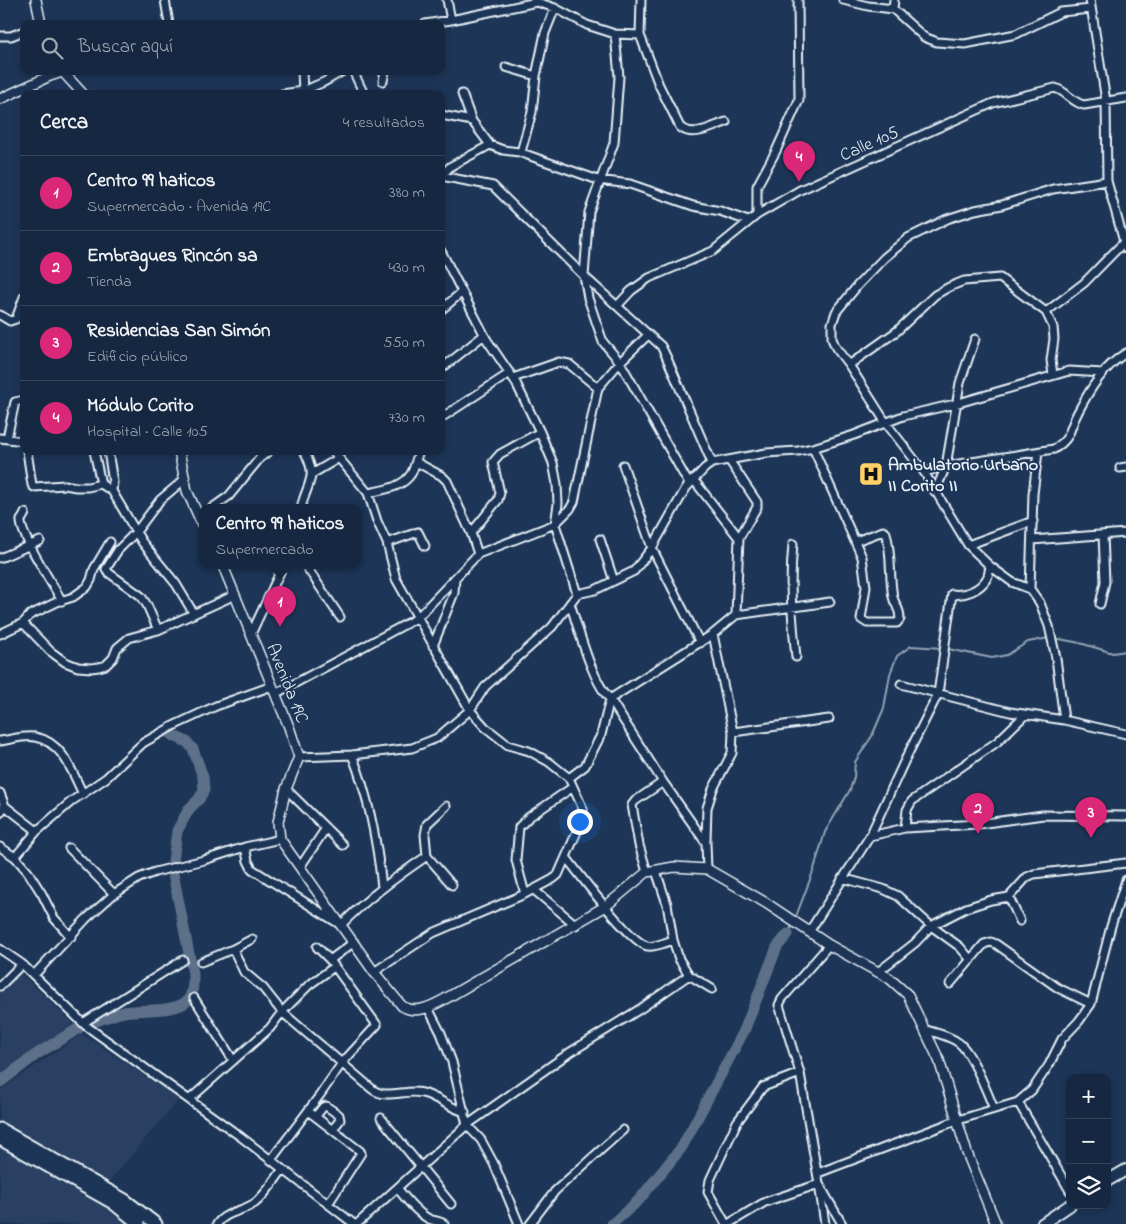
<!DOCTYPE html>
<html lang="es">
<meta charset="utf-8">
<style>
body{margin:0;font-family:"Indie Flower",sans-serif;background:#1f3048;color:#f1f3f6}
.controls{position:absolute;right:15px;bottom:15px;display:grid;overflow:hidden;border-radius:10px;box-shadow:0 2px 8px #0003}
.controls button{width:45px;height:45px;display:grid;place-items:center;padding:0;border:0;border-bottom:1px solid #35445a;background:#162841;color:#f1f3f6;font:25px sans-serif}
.you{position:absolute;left:579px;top:821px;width:18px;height:18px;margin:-12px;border:4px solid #fff;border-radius:50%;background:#1a73e8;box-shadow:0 0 0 8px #1a73e833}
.badge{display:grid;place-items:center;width:32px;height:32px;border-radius:50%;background:#db2777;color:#fff;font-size:16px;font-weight:700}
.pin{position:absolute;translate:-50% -41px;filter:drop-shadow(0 1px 2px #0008)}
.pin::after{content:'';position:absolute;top:26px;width:18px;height:15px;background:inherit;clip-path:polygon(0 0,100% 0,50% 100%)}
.popup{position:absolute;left:199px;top:504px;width:162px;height:65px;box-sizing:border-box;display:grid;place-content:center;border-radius:10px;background:#162841;filter:drop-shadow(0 1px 4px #0005);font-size:16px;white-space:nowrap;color:#9ea6b1}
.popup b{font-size:19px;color:#f1f3f6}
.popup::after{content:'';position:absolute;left:50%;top:100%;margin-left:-10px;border:10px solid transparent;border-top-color:#162841}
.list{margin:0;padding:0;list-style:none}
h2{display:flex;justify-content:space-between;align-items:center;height:65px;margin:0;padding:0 20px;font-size:21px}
h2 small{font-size:16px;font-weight:400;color:#9ea6b1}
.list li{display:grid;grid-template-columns:32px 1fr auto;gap:15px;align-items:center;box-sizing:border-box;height:75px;padding:0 20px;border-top:1px solid #35445a}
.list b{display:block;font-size:19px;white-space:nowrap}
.list p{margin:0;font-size:16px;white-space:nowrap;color:#9ea6b1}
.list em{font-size:16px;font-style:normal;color:#9ea6b1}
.icon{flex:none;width:28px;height:28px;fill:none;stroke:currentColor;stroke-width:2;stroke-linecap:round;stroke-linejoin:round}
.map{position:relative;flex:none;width:1126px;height:1224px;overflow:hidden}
.search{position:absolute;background:#162841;box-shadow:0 2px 8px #0003;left:20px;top:20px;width:425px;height:55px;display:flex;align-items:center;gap:12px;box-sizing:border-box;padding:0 18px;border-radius:10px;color:#9ea6b1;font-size:19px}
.panel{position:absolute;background:#162841;box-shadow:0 2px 8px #0003;left:20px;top:90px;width:425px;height:365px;border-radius:10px}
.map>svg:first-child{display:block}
</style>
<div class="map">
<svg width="1126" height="1224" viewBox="0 0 1126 1224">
<rect width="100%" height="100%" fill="#1d3557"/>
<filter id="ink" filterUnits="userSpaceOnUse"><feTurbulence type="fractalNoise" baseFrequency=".02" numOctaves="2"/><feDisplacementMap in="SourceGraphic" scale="10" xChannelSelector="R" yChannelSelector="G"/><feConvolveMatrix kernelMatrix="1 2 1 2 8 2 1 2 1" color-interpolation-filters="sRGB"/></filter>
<g filter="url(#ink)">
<path fill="#2a4162" d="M20 973 73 1023 0 1077V992Z
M82 1034 179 1099 108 1183 0 1121V1090Z
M0 1146 103 1202 134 1224H0Z"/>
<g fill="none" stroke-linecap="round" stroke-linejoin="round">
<path stroke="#95a4b5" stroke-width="2" d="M1054 638 1080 643 1113 653 1126 651
M948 649 992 658 1007 655 1028 642 1049 638
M795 919 814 869 825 832 850 790 854 777 855 762 872 736 884 708 890 674 897 656 911 646 942 648
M788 934 793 924"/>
<path stroke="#5d7089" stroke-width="11" d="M172 735 187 742 193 749 203 777 204 790 199 799 189 809 177 831 173 861
M87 1024C99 1020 112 1015 124 1012 141 1009 176 1013 188 1000 194 993 193 982 193 974L173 873
M0 1082 37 1054 79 1028
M612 1224 639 1200 682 1147 744 1031 777 947 788 934"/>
<defs>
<path id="minor" d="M165 0 169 24
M447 0 451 20
M641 0 640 35 659 85 680 127C693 138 711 127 726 122
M843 0 868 6 893 9 924 37 937 42 965 44 1016 34 1061 12 1091 9
M1090 0 1106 101 1107 181 1126 249
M893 9 894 0
M425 24 451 20 537 2 555 8 587 25 615 34 640 35
M615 34 619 77 614 143 589 212 584 276 588 298 603 342 620 362 689 484
M0 36H11L24 31
M506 67 536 76
M302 71 303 91
M353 71 364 94
M383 81 385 71
M282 94 303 91 324 82 343 71
M462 94 472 121
M441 115 472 121 490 145 503 150 519 152 598 180 630 184 693 206 720 211 748 221
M521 152 532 112 536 76 545 33 555 8
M441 176 493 186 584 276 661 346 666 356 712 463
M441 176 451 166 490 145
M757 215V186L776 151 799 100 798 0
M441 251 487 340 515 381 540 432 553 463 557 484 558 504 555 524 577 594
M617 306 631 291 649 278 713 251 757 215 800 190 993 103 1055 88C1066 91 1073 103 1084 105L1126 98
M441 310 462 292
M1046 312 1084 283 1124 242
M0 315 10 321 16 319 24 297
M849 365 897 331 935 295 949 287 964 281 1000 278 1046 312 1053 327 1054 339 1051 360 1053 375
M441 369 484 335
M513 378 559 362 569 364 598 388
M441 418 510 373
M0 438 24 441
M7 438 15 402 24 400
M813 448 862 557 866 587 861 619 867 623H897L900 619C900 607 895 606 893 597 889 576 892 554 886 533L883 531 856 541
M27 451 32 485 34 487 65 485 76 487H88L101 484
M94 451 101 484 112 491
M108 451 113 482 112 491 142 542 176 584 194 614
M333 451 368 493 377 521 387 543 396 579 470 710 485 727 508 745 529 751 549 762 569 778 583 809V818L558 875 553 879 525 894 433 933 374 972
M1038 452 1033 494 1030 589 1040 603 1049 626 1056 658 1064 720
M416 462 442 476 447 481 471 533 478 554
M623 465 652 548 700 643
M1120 468 1126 467
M924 472 946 466 1054 449C1073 437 1068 430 1078 412 1090 389 1104 366 1126 353
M312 474 339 458
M693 479 739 538
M935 492 946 466 960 383 975 339
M368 493C382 490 402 488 411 474 415 467 416 459 419 451
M212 508 229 496 260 458 269 451
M301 508C307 482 319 478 304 451
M25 513C25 514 22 519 21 520 19 533 54 587 62 601
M471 533 498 500 500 493 493 462 500 454 540 432
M600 539 614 581
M1032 540 1126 533
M387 543 418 532 425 546
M793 544C789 582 792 619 796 657
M968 545 1033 521
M0 558 40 541
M306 566 340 617
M1030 589 1012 582 990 566 968 545 924 472 886 423 849 365 836 348 832 339V324L836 312 858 285 884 258 908 238 947 219 975 210 1002 205 1053 189 1107 181
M570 603C578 627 592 682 610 699L663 782 706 843 707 869
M1100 604 1105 582 1103 535
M736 615 830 602
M23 623 30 615 57 602 73 597 87 587 91 580 94 569 110 542
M158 630 147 605 141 596 109 573 106 569 118 550 136 532 160 500 185 479
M0 634 23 623 50 651 65 662 78 667 91 668 99 667 106 665 113 658 117 648 129 638 158 630 235 595
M251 634 283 566
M433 646 454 593 455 578
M901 684 1010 712 1064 720 1126 734
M275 694 417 618 478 554 555 524 570 509 574 502 598 388 620 362 648 335
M733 732 829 719
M0 741C11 740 23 735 35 737 63 742 72 772 83 794
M352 755C369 796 377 842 382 887
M299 757 352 755 412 748 437 738 470 710 485 687 552 627 577 594 595 590 634 571 652 548 686 488 705 468 712 463 766 453 798 451 813 448 854 435 903 416 955 404 1069 371 1103 373
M569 778 585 766 601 735 610 699 713 634 736 615 739 538 757 507V502L729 460
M286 789 343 845
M0 793 5 806 37 831
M446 806 427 824 425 835 427 856 452 885
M0 813 5 806
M905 828 979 824 1043 815 1126 816
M870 836 905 828 907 810 912 801 997 742 1025 715
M706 841 707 808 713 789 732 753 733 732 713 634
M0 847 15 857 28 872 42 894 54 918 71 937
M245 847 248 861 252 869 341 925C367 898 396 877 427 856
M69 848 114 894
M15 857 37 831 72 801 106 778 143 743 173 726 216 706 272 686
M566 857C579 874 629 941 647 946 654 948 666 942 673 940
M300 867 326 828
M656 871 667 904 673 940 679 959 689 975 712 989
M647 872 639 845 632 805 635 801 663 782
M842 878 883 889 898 896 931 926 960 947 971 960
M534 890 576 925
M525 894 516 860 519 827 529 817 573 787
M1009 897 1020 921
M809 932 870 836 904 762 938 694 952 594C965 596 980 590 987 578 989 575 989 570 990 566
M252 939 233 949 244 972 263 988 282 1012 372 1089C387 1101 408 1087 426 1094 440 1099 451 1108 465 1112
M829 945 782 999 779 1005 800 1073 819 1184 842 1224
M0 949 22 964 85 1025 241 1137 354 1224
M330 960 354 942
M201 962 233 949
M878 972 915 943 931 926 966 908 991 900 1009 897 1027 877 1034 874 1126 863
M34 975 86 919 114 894 139 878 155 872 204 860 245 847 280 839
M950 984 984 944 991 942 996 944 1058 988 1091 1004
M0 986 22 964
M194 998 233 1060
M428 1008 441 1033 452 1062 467 1125 481 1140 494 1164 519 1224
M83 1023 183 960
M926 1030C937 1033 950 1036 959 1043 972 1053 987 1092 994 1109
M190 1099 270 1028 282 1012 309 985 334 967
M1018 1102 1070 1191
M308 1111 360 1151 361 1153 328 1204
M316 1116 323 1107 326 1106 339 1115 340 1120 333 1129
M381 1118 451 1204
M271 1160 320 1095 342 1063 377 1025 330 960 317 947
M818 1173 958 1120 1018 1102 1032 1090 1049 1065 1062 1039 1079 1021 1091 1004 1111 926 1126 880
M398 1189C406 1199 417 1213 429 1219 434 1221 440 1221 444 1224
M217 1224C225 1212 243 1211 255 1203 266 1194 275 1180 283 1169
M357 1224 467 1125 569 1053 640 1009 689 975
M530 1224 555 1191 623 1130
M726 1224 708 1192 710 1180 737 1122 763 1087 800 1073
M728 1224 765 1202 819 1184 825 1224"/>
<path id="tertiary" d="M36 0 41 24
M62 71 83 94
M0 99 50 76 62 72
M179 451 187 491 202 524
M223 566 289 727 299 757 286 789 278 822 280 839 374 972 402 1006C416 1015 432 1006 445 999L606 906 647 872 674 867 707 869 766 903 829 945 889 978 908 995 939 1060 967 1153 996 1224"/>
<path id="secondary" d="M1107 1181 1126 1170
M1042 1224 1070 1205"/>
<path id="primary" d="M0 1129 125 1200 156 1224
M0 1139 113 1203 139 1224"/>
</defs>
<use href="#minor" stroke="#e8f1f8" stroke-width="11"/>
<use href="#tertiary" stroke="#e8f1f8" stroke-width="12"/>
<use href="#secondary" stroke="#e8f1f8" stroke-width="14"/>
<use href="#primary" stroke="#e8f1f8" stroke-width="15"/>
<use href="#minor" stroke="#1d3557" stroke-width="7"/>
<use href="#tertiary" stroke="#1d3557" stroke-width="9"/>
<use href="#secondary" stroke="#1d3557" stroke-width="10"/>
<use href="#primary" stroke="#1d3557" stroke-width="11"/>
</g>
</g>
<defs>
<symbol id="hospital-square" viewBox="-11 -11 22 22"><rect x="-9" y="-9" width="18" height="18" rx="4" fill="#ffd166" stroke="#1d3557"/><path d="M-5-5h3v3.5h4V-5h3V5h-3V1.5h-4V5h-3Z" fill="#111"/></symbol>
</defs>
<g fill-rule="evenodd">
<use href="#hospital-square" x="857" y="460" width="28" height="28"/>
</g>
<g text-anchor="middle" stroke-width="4" stroke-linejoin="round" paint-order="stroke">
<g font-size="18" fill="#e8f1f8" stroke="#1d3557">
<text transform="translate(869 143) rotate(-24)" y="6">Calle 105</text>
<text transform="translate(288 683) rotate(68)" y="6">Avenida 19C</text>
</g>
<g font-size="18" font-weight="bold" fill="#e8f1f8" stroke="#1d3557" text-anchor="start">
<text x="888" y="470">Ambulatorio Urbano<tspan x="888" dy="21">II Corito II</tspan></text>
</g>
</g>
</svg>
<div class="controls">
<button>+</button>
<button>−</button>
<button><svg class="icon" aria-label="layers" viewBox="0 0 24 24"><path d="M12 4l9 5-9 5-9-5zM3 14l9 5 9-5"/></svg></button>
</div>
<div class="you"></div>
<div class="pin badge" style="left:280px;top:627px">1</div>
<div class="popup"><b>Centro 99 haticos</b>Supermercado</div>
<div class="pin badge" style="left:978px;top:834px">2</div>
<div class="pin badge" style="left:1091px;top:838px">3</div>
<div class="pin badge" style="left:799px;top:182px">4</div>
<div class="search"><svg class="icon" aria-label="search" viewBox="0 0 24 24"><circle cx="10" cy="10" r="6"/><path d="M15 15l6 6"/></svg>Buscar aquí</div>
<section class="panel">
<h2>Cerca<small>4 resultados</small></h2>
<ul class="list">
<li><span class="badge">1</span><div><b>Centro 99 haticos</b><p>Supermercado · Avenida 19C</p></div><em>380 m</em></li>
<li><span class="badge">2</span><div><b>Embragues Rincón sa</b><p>Tienda</p></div><em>430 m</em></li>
<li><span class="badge">3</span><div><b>Residencias San Simón</b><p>Edificio público</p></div><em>550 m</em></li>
<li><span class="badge">4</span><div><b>Módulo Corito</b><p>Hospital · Calle 105</p></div><em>730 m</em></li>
</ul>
</section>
</div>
